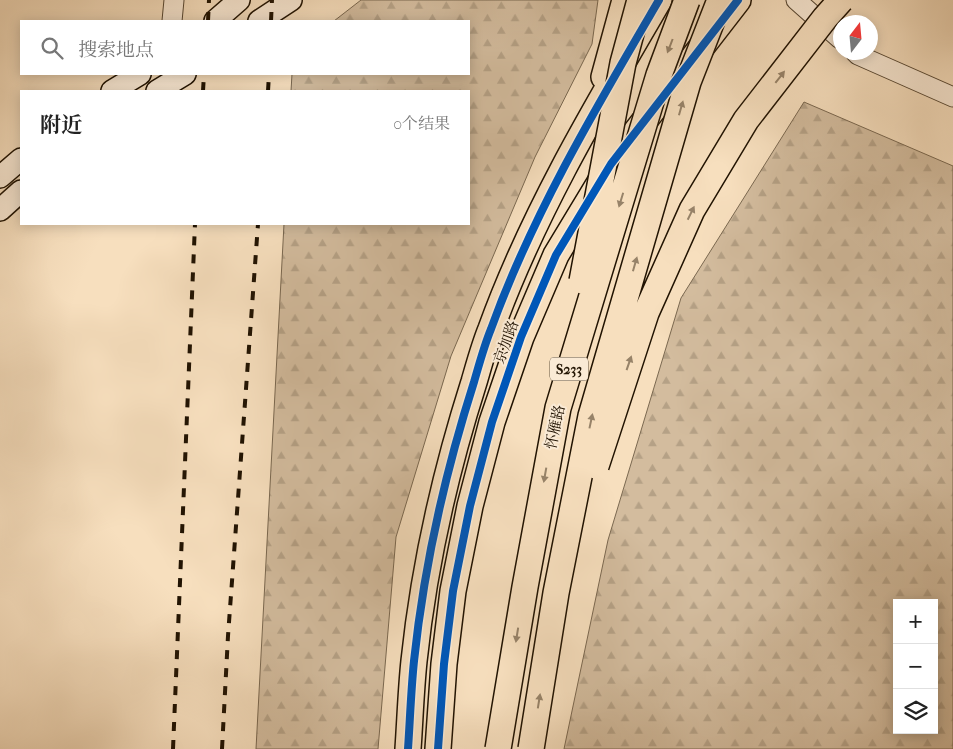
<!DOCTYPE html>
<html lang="zh">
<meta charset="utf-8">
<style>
body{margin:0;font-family:"IM FELL French Canon","Noto Serif SC",serif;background:#f2f2f2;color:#222}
.controls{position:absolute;right:15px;bottom:15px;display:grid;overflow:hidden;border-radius:0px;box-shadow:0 2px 12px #0003}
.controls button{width:45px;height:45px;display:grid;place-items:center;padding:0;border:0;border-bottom:1px solid #e0e0e0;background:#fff;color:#222;font:25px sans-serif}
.compass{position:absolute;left:833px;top:15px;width:45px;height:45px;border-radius:50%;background:#fff;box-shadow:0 2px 12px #0003;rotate:16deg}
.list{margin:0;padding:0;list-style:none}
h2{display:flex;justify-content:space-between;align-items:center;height:65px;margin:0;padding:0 20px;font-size:21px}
h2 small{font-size:16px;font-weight:400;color:#767676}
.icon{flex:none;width:28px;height:28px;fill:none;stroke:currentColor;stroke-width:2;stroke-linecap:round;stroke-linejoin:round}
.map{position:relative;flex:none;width:953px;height:749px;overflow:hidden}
.search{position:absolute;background:#fff;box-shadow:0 2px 12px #0003;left:20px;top:20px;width:450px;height:55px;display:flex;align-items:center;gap:12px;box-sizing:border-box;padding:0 18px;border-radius:0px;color:#767676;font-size:19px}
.panel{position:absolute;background:#fff;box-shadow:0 2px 12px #0003;left:20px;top:90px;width:450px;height:135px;border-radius:0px}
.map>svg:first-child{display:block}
</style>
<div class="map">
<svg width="953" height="749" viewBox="0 0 953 749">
<defs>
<pattern id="forest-firs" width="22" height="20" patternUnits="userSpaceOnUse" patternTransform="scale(1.25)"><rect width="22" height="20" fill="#d3bc9e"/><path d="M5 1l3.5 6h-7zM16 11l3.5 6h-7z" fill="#b5a186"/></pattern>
</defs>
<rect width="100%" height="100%" fill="#f7dfbe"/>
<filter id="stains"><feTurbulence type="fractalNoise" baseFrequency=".004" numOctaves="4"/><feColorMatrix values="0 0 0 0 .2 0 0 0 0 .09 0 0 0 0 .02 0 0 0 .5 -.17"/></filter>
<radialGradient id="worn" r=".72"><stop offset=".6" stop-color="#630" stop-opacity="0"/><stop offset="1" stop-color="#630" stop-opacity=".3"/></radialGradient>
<path fill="url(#forest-firs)" stroke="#7a6850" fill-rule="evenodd" d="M361 0H598L592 44 535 157 451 356 396 537 378 749H256L284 224H469V91H291L292 74H469V21H334Z
M804 102 953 166V749H564L608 540 681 298ZM897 603H934V730H897Z"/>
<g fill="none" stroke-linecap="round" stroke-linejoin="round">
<defs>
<path id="tertiary" d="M796 0 840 39
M172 21 174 0
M855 52 858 55 953 97"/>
<path id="secondary" d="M215 21 239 0
M259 21 291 0
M112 91 140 74
M157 91 185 74
M0 177 21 159
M0 210 21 191"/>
<path id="trunk" d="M604 77 625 0
M408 749C410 720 411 690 414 661 424 566 445 473 474 382 479 365 484 346 491 329 533 213 597 106 659 0
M438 749 444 664 453 591 470 506 492 422 521 337 556 255 611 164 738 0"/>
</defs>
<use href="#tertiary" stroke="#564631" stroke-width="21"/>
<use href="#secondary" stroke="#211302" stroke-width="24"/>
<use href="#trunk" stroke="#211302" stroke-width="28"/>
<use href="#tertiary" stroke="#faead5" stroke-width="19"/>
<use href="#secondary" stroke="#faead5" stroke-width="21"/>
<use href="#trunk" stroke="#f7dfbe" stroke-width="25"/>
<path stroke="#211302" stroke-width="4" stroke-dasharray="9 9" stroke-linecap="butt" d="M208 21 209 0
M271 21 272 0
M203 91 204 74
M268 91 269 74
M173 749 195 224
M222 749 228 636 258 224"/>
<defs>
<path id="trunk-bridge" d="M582 281 623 63 640 0
M596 466 646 313 692 210 746 120 825 18 841 0
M498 749 525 587 558 408 659 75 687 0
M531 749 556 593 591 416 688 82 720 0"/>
</defs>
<use href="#trunk-bridge" stroke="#211302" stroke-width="28" stroke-linecap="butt"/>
<use href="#trunk-bridge" stroke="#f7dfbe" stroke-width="25"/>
<defs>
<path id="cycleway" d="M408 749C410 720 411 690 414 661 424 566 445 473 474 382 479 365 484 346 491 329 533 213 597 106 659 0
M438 749 444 664 453 591 470 506 492 422 521 337 556 255 611 164 738 0"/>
</defs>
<use href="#cycleway" stroke="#faead5" stroke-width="11"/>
<use href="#cycleway" stroke="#0057b8" stroke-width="8"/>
</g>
<defs><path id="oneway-solid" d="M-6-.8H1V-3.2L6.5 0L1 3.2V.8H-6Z" transform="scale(1.25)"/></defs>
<g fill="#978369">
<use href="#oneway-solid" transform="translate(670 46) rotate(111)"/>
<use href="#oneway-solid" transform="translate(780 77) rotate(-52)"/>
<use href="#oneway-solid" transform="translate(681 108) rotate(-74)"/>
<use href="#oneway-solid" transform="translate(621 200) rotate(107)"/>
<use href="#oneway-solid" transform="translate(691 213) rotate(-64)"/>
<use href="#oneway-solid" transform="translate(635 264) rotate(-74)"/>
<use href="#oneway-solid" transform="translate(629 363) rotate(-71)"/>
<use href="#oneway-solid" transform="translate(591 421) rotate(-78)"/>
<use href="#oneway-solid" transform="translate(545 475) rotate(100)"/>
<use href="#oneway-solid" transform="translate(517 635) rotate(99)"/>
<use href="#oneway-solid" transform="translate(539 701) rotate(-81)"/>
</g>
<g text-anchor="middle" stroke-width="4" stroke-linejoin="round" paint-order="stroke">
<rect fill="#faead5" stroke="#625441" stroke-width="1" x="550" y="357.5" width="38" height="23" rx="4"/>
<g font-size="14" font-weight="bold" fill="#211302">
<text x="569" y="374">S233</text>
</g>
<g font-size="15" fill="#211302" stroke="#faead5">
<text transform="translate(506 342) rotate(-70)" y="5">京加路</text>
<text transform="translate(555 427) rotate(-78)" y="5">怀雁路</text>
</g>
</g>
<rect width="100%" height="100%" filter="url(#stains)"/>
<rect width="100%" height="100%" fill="url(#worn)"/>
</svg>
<div class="controls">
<button>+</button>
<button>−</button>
<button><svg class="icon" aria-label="layers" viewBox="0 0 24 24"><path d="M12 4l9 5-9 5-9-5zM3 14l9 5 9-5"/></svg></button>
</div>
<svg class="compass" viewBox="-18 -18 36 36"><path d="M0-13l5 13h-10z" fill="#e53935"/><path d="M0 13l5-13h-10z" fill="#767676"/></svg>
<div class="search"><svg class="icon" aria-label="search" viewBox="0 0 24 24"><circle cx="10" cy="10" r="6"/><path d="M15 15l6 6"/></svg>搜索地点</div>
<section class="panel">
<h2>附近<small>0个结果</small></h2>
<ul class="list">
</ul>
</section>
</div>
